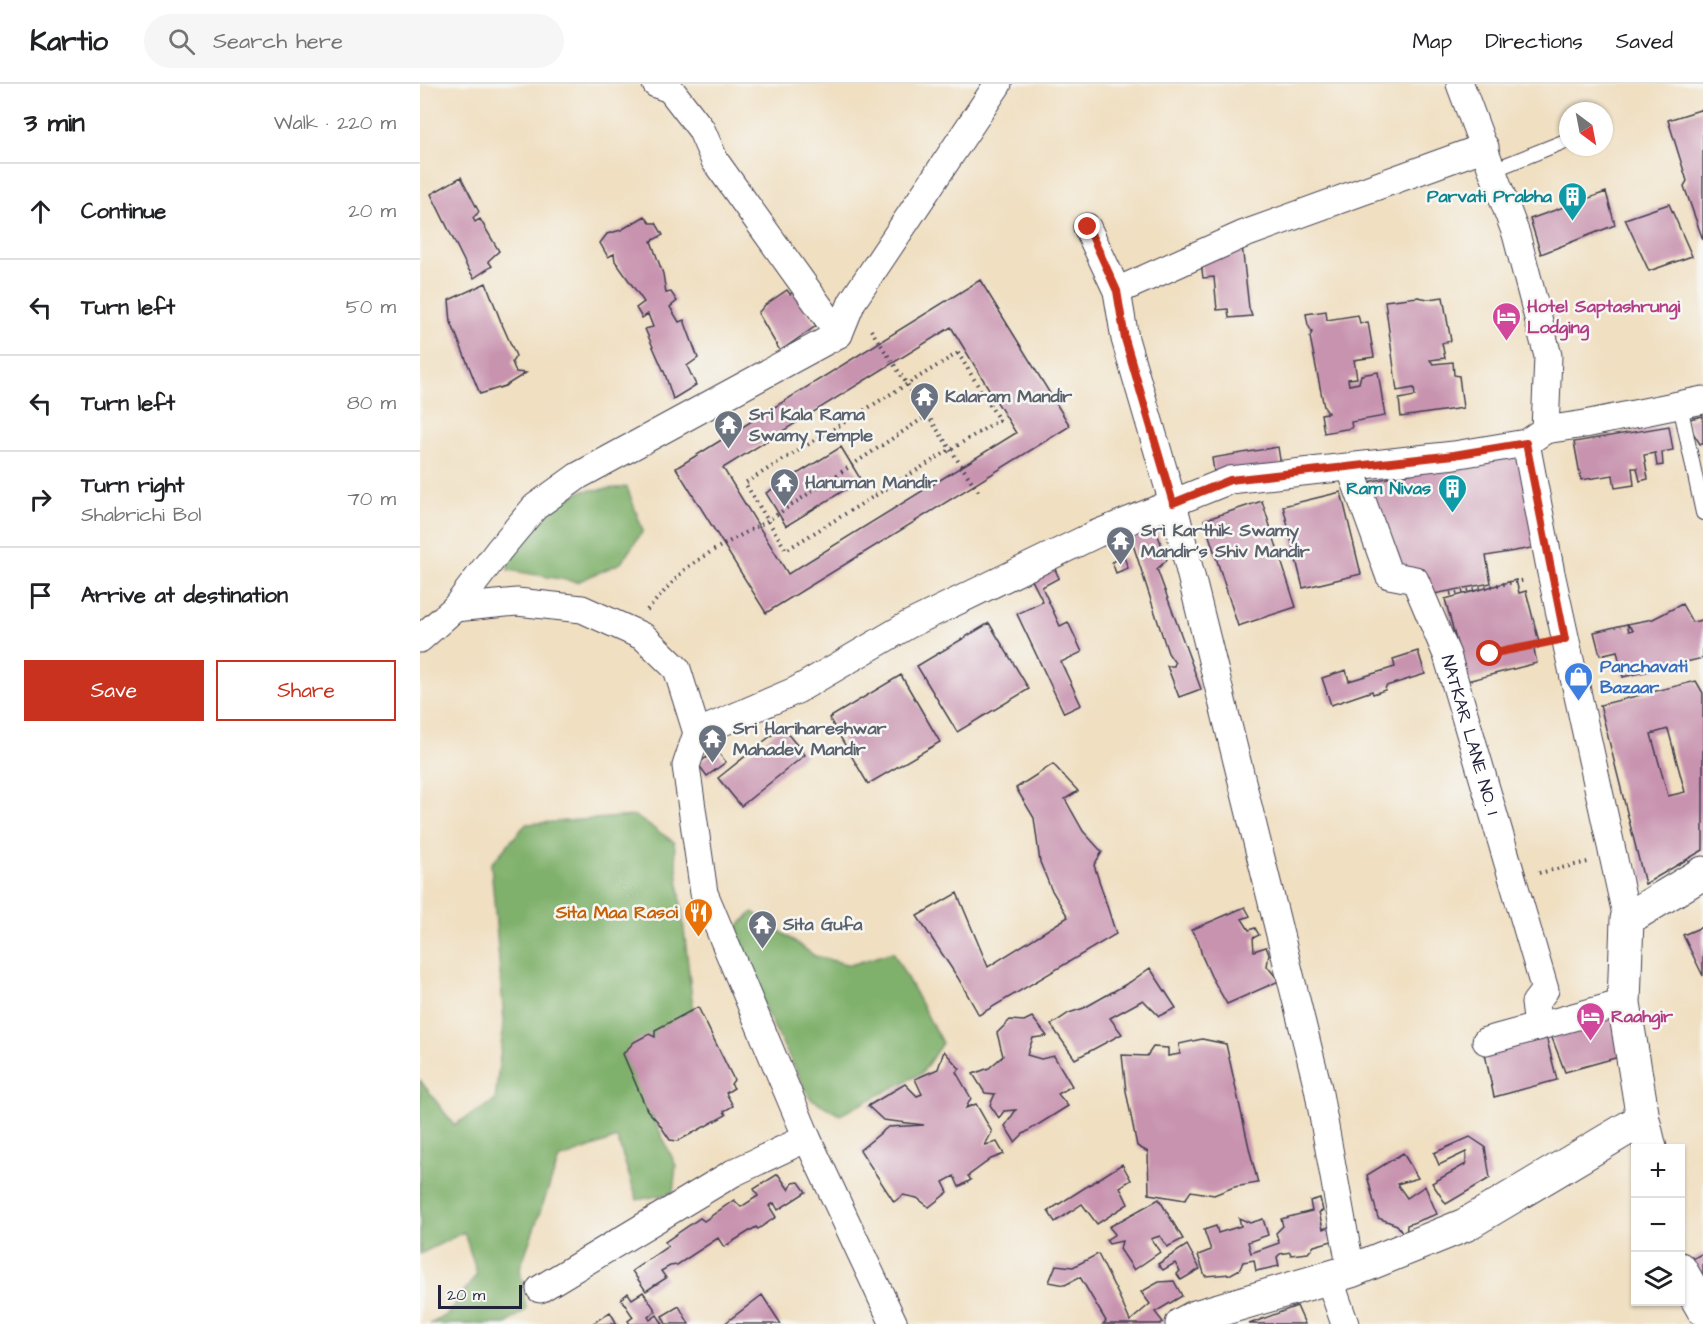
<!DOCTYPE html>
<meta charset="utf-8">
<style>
body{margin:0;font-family:"Architects Daughter",sans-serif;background:#f6f6f6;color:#202124}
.controls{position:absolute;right:18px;bottom:18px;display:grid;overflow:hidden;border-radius:0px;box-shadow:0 2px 4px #0004}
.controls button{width:54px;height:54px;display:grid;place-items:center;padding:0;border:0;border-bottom:2px solid #e0e0e0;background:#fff;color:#202124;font:30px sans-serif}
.compass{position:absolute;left:1139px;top:18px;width:54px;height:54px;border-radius:50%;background:#fff;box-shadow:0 2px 4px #0004;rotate:148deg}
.scale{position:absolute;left:18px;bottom:15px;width:84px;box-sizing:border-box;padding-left:6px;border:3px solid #22223b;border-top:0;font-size:16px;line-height:21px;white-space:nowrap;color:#22223b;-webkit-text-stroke:4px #f6f6f2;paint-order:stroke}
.stop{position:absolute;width:18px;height:18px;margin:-14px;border:4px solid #c8321e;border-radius:50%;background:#fff}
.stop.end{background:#c8321e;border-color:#fff;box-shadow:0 2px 6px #0008}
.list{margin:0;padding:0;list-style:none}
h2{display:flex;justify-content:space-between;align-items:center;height:78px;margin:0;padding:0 24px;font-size:26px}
h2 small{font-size:20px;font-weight:400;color:#757577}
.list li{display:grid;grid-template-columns:39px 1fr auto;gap:18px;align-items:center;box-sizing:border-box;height:96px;padding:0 24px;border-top:2px solid #e0e0e0}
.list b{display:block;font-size:22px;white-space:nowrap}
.list p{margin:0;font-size:20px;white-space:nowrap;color:#757577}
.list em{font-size:20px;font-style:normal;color:#757577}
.actions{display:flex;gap:12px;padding:18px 24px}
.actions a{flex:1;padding:14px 0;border:2px solid #c8321e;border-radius:0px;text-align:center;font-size:21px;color:#c8321e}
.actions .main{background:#c8321e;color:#fff}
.icon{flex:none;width:33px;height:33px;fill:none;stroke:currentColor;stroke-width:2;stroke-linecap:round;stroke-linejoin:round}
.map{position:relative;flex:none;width:1283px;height:1240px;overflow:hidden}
header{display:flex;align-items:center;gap:36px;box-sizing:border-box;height:84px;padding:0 30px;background:#fff;border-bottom:2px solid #e0e0e0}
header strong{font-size:28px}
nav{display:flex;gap:33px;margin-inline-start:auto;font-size:21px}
.search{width:420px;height:54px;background:#f6f6f6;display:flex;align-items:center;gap:15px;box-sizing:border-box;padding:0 21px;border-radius:33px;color:#757577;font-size:22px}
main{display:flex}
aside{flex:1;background:#fff}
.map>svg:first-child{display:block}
</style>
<header>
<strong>Kartio</strong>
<div class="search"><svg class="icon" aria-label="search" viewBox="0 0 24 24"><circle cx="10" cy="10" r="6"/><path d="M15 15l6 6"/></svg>Search here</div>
<nav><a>Map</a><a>Directions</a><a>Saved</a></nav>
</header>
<main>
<aside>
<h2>3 min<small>Walk · 220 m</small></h2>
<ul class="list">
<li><svg class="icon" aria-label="ahead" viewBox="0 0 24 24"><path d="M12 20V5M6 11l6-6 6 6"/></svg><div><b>Continue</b></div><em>20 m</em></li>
<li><svg class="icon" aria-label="left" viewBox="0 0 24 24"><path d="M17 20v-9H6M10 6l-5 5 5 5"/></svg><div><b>Turn left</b></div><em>50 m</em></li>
<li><svg class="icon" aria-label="left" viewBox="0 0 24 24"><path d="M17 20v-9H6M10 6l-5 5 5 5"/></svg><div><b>Turn left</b></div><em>80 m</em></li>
<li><svg class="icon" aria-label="right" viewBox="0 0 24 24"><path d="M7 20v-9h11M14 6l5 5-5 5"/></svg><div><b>Turn right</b><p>Shabrichi Bol</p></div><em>70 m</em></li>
<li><svg class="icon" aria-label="arrive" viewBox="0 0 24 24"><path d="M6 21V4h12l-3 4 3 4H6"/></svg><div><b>Arrive at destination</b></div></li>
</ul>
<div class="actions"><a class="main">Save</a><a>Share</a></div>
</aside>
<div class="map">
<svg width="1283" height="1240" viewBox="0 0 1283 1240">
<rect width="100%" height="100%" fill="#f6f6f2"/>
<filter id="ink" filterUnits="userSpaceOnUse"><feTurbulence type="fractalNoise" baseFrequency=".0167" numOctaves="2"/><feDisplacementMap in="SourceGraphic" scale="12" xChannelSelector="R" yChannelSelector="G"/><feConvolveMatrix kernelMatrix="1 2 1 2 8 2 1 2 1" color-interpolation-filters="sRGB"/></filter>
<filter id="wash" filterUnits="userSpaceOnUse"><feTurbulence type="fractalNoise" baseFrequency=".008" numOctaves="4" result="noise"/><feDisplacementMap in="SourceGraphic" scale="24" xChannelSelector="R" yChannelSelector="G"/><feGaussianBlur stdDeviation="1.35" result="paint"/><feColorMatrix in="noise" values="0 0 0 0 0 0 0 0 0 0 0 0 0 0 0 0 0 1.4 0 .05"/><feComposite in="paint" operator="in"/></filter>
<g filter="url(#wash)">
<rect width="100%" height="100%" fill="#f0dfc1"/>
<path fill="#80b16c" stroke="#516a54" stroke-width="1.5" d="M207 403 223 447 201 479 157 498 88 486 90 460 139 419 162 407Z
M215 732 254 758 273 924 258 949 204 972 256 1082 253 1109 217 1116 197 1054 139 1075 100 1184 106 1226 86 1240H10L27 1231 57 1190 44 1148 0 1170V996L34 1041 75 1017 84 936 71 780 106 740Z
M333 828 395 872 430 881 473 868 522 959 502 989 420 1031 390 1014 308 852Z"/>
<g id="blocks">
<path fill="#c893af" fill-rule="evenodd" d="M1283 25V156L1264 102 1267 97 1248 36Z
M41 93 59 128 53 134 55 138 60 135 79 167 68 177 72 182 54 194 47 183 11 110Z
M1186 108 1195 141 1121 170 1110 135Z
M1249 120 1272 172 1229 187 1205 135Z
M225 132 230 139H236L243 151 231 157 243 190 246 209 251 208 257 217 250 223 259 238 264 236 278 274 267 282 276 301 253 315 245 290 225 245 233 243 228 230 222 234 216 224 224 218 195 177 194 170 188 173 180 159 187 150 201 146Z
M822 161 829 224 832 232 809 234 808 225 797 226 794 193 783 194 781 177Z
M560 196 650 342 346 529 256 384ZM531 243 596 349 368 490 303 384Z
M66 199 81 238 96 272 92 278 96 288 106 289 85 302 60 310 31 238 29 216Z
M367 206 370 210 375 208 396 242 360 267 338 229 345 221Z
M998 213 1008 215 1023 213 1031 257 1022 259 1025 274 1010 276 1013 280 1033 278 1034 291 1039 292 1043 324 981 333 979 315 995 312 994 304 977 307 965 217Z
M906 227 907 236 938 231 940 239 948 238 954 273 934 276 937 294 928 295 929 301 939 299 941 291 958 288 965 332 931 338 932 344 904 349 901 330 908 329 904 323 890 253 892 248 888 241 886 230Z
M1283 332V360H1280L1265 336Z
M1249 342 1253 366 1242 368 1243 381 1237 382 1235 369 1224 371 1228 395 1220 397 1217 384H1212L1214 401 1195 404 1193 391 1161 396 1154 358Z
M421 363 441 396 366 442 346 409Z
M858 363 861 382 795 394 792 374Z
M1100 369 1117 463 1066 472 1071 499 1014 510 977 482 947 398Z
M921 408 941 490 883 504 863 422Z
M842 417 876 523 818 542 784 436Z
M730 437 736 446 747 476 737 485 781 605 759 613 747 582H754L755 579 748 569 708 445Z
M704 473 708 484 696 489 692 478Z
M633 481 639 494 622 503 640 542 648 538 662 568 641 578 661 621 644 629 597 530 623 518 610 492Z
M1096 496 1099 509 1106 507 1120 562 1114 566 1117 579 1047 597 1025 515Z
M1262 520 1272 538 1283 536V574L1203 593 1197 567 1180 571 1174 548 1207 540 1209 547 1213 546 1207 540 1233 535Z
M569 539 609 605 537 648 497 582Z
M998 567 1005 590 966 602 965 606 953 610 952 607 911 621 902 594 926 586 929 597 975 583 973 575Z
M481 591 520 658 448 700 409 634Z
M1276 597 1283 609V766L1225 800 1180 621ZM1248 645 1265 708 1248 712 1231 650Z
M362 643 385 671 321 722 298 694Z
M296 666 306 678 287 692 278 680Z
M633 680 658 707 645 715 663 747 682 768 674 781 696 850 559 931 538 894 497 832 537 809 568 883 648 833 631 805 620 778 614 734 596 704Z
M825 823 830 832 822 835 829 846 835 844 839 851 833 854 834 867 846 863 849 870 847 882 859 897 807 920 791 892 782 872 778 856 771 846Z
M1282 843 1283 845V892L1263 851Z
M730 884 756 924 739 932 723 916 690 934 702 950 655 975 631 941 649 929 664 924 710 898Z
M278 923 314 996 311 1000 314 1004 306 1009 313 1022 304 1027 306 1031 258 1057 250 1056 238 1038 227 1026 203 970 214 958 229 950 235 953V946Z
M1193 928 1206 971 1145 988 1129 946Z
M612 933 627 952 613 954 607 971 621 975 634 972 652 1002 638 1010 648 1022 603 1050 595 1058 585 1042 596 1026 584 1027 579 1034 570 1021 575 1010 565 1009 553 990 569 984 583 972 577 949 590 936 604 937Z
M1125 948 1137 996 1074 1013 1064 965Z
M782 955 806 960 830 1068 838 1099 814 1103 794 1111 771 1107 765 1116 729 1110 728 1068 717 1062 706 1007 702 971 727 972 733 963 748 964V972L760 970 759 960Z
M524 967 540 985 536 988 551 1014 546 1024 556 1020 572 1048 565 1061 577 1058 584 1070 571 1075 548 1092 551 1096 539 1103 534 1092 523 1098 528 1108 509 1123 497 1114 483 1111 474 1118 440 1066 468 1043 504 1041 463 1036 448 1022 485 1000 497 1012 502 1010 495 995 518 985Z
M1050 1053 1065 1063 1070 1094 1026 1120 1012 1099 1046 1080V1068L1019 1081 1014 1069Z
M983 1069 998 1094 977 1100 987 1114 1005 1102 1017 1130 987 1141 986 1153 977 1141 958 1134 947 1091Z
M702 1080 711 1096 700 1103 708 1120 677 1140 662 1120 635 1138 628 1127Z
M358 1090 369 1106 373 1099 379 1098 386 1108 358 1126 354 1119 349 1122 356 1133 338 1145 336 1143 304 1163 298 1154 257 1181 250 1182 241 1187 246 1194 226 1207 212 1187 248 1162 245 1158 280 1134 284 1137 314 1116 321 1123 338 1112 334 1105Z
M900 1114 903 1127 899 1128 903 1145 909 1143 912 1157 894 1162 888 1169 871 1171 870 1168 860 1170 857 1173 859 1182 836 1187 834 1176 823 1178 820 1185 811 1190 785 1192 778 1171 791 1166 784 1146 796 1142 798 1149 821 1142 819 1134 830 1139 843 1135 848 1151 828 1158 831 1169 859 1159 856 1149 863 1142 861 1135 892 1127 890 1117Z
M739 1115 763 1155 747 1163 740 1152 731 1155 740 1168 714 1186 700 1165 702 1157 689 1160 686 1156 695 1150 689 1143Z
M767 1161 780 1185 761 1196 757 1190 760 1187 755 1179 743 1186 738 1180Z
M1283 1169V1202L1269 1177Z
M678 1170 699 1212 710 1237 730 1220 721 1208 739 1198 754 1197 762 1212 735 1228 743 1238 740 1240H683L686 1237 660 1193 645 1201 629 1198 636 1181 653 1183Z
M223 1208 236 1227 228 1233 230 1236 237 1231 243 1240H210L208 1237 213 1233 201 1215 208 1209 212 1215Z
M342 1211 361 1240H304Z
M259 1222 269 1240H246L242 1232Z
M877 1222 885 1240H829Z
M190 1228 197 1240H172Z"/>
</g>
</g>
<g filter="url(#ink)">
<use href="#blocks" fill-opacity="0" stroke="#413e4f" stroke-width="1.5"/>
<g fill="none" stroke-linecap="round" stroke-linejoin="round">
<defs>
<path id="service" d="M1073 86 1148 56
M1260 321 1283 429"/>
<g id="minor">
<path d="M236 0 250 5 281 45 295 77 419 250"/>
<path d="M1040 0 1096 150 1128 272 1125 346"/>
<path d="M667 143 697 207 705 255 753 419 898 1004 931 1187"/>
<path d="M697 207 822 151 1065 63"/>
<path id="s1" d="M930 383 969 491 995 496 1027 571 1125 906 1115 919 1118 943"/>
<path d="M35 524 97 518 162 525 224 553 257 585 277 649 266 682 284 809 387 1054 474 1240"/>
<path d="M0 555 35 524 79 466 115 423 158 392 419 250 432 218 578 0"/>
<path d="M277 649 377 606 488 541 676 450 810 396 1034 371 1106 359"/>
<path d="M1207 835 1131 489 1106 359 1125 346 1165 340 1283 316"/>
<path d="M1066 957 1204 919"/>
<path d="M909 1194 925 1240"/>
<path d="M120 1205 313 1089 387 1054"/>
</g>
<path id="tertiary" d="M1230 1064 1223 1035 1204 919 1207 835 1283 789
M1260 1185 1283 1225
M762 1240 775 1233 931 1187 1045 1141 1223 1035"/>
</defs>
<use href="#service" stroke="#413e4f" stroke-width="16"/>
<use href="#minor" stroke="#413e4f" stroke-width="29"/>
<use href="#tertiary" stroke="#413e4f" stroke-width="35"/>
<path stroke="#413e4f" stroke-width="4" stroke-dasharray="1.5 4.5" stroke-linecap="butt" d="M451 246 558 407
M538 269 579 336 366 466 325 399Z
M1030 510 1106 496
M227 526 265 485 292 467 347 437 508 331
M1070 570 1118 560
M1119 789 1168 778"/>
<use href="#service" stroke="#fff" stroke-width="14"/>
<use href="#minor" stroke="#fff" stroke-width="27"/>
<use href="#tertiary" stroke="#fff" stroke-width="33"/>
</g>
</g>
<g fill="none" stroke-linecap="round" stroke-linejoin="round" filter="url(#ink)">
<path stroke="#c8321e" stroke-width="8" d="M668 143 697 207 705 255 753 419 810 396 1034 371 1106 359 1145 555 1070 570"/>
</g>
<defs>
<symbol id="building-pin" viewBox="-11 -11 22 30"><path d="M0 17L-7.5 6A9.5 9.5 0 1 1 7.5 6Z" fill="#0f9aa8" stroke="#f6f6f2"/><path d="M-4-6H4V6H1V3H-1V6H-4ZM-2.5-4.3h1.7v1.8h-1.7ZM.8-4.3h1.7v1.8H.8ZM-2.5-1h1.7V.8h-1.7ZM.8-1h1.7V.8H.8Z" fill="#fff"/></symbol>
<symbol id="hotel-pin" viewBox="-11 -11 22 30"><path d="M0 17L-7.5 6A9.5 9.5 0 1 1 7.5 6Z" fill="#d1479c" stroke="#f6f6f2"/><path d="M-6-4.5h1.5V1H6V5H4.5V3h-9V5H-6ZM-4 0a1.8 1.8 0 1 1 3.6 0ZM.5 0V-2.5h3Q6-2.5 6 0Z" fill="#fff"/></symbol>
<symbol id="temple-pin" viewBox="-11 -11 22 30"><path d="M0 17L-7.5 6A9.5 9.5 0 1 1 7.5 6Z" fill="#6b7280" stroke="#f6f6f2"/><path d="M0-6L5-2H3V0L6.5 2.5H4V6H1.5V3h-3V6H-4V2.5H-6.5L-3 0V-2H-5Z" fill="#fff"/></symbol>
<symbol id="shop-pin" viewBox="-11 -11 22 30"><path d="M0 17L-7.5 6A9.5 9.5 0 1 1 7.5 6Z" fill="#3f7fe0" stroke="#f6f6f2"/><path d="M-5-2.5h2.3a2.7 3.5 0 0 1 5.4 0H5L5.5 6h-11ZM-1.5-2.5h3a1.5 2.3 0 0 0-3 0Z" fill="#fff"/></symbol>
<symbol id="restaurant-pin" viewBox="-11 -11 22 30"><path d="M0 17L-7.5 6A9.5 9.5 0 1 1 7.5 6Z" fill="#e8710a" stroke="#f6f6f2"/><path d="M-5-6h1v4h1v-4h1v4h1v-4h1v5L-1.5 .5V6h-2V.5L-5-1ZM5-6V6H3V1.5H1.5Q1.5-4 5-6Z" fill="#fff"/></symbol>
</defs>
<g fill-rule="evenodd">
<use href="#building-pin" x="1136" y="96" width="33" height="45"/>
<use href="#hotel-pin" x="1070" y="216" width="33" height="45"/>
<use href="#temple-pin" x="488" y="296" width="33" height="45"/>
<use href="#temple-pin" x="292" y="324" width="33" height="45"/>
<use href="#temple-pin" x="348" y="382" width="33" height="45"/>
<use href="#building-pin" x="1016" y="388" width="33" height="45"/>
<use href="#temple-pin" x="684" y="440" width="33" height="45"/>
<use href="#shop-pin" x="1142" y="576" width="33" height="45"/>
<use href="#temple-pin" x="276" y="638" width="33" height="45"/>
<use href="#restaurant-pin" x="262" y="812" width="33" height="45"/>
<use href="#temple-pin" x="326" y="824" width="33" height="45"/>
<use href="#hotel-pin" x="1154" y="916" width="33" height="45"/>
</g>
<g text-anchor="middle" stroke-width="5" stroke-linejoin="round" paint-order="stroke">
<g font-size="18" font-weight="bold" fill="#0d838f" stroke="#f6f6f2" text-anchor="end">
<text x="1132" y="118">Parvati Prabha</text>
<text x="1011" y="410">Ram Nivas</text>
</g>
<g font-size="18" font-weight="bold" fill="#b23c85" stroke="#f6f6f2" text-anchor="start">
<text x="1107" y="228">Hotel Saptashrungi<tspan x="1107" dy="21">Lodging</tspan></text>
<text x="1191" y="938">Raahgir</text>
</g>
<g font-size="18" font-weight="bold" fill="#5b616d" stroke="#f6f6f2" text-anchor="start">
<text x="525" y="318">Kalaram Mandir</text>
<text x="329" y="336">Sri Kala Rama<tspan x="329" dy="21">Swamy Temple</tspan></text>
<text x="385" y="404">Hanuman Mandir</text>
<text x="721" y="452">Sri Karthik Swamy<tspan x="721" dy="21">Mandir's Shiv Mandir</tspan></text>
<text x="313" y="650">Sri Harihareshwar<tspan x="313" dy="21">Mahadev Mandir</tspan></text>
<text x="363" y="846">Sita Gufa</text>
</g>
<g font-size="18" font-weight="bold" fill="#366cbe" stroke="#f6f6f2" text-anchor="start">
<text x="1180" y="588">Panchavati<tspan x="1180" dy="21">Bazaar</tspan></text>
</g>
<g font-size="18" fill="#22223b" stroke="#f6f6f2">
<text dy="6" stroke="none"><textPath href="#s1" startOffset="306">NATKAR LANE NO. 1</textPath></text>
</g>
<g font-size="18" font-weight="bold" fill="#c56008" stroke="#f6f6f2" text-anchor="end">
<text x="258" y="834">Sita Maa Rasoi</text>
</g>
</g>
</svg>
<div class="controls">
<button>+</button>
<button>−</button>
<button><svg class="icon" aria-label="layers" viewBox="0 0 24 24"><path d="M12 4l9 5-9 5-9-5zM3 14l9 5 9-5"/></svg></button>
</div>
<svg class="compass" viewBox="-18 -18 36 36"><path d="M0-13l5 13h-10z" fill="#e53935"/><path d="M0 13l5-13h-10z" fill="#757577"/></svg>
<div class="scale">20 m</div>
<div class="stop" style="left:1070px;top:570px"></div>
<div class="stop end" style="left:668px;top:143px"></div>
</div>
</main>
